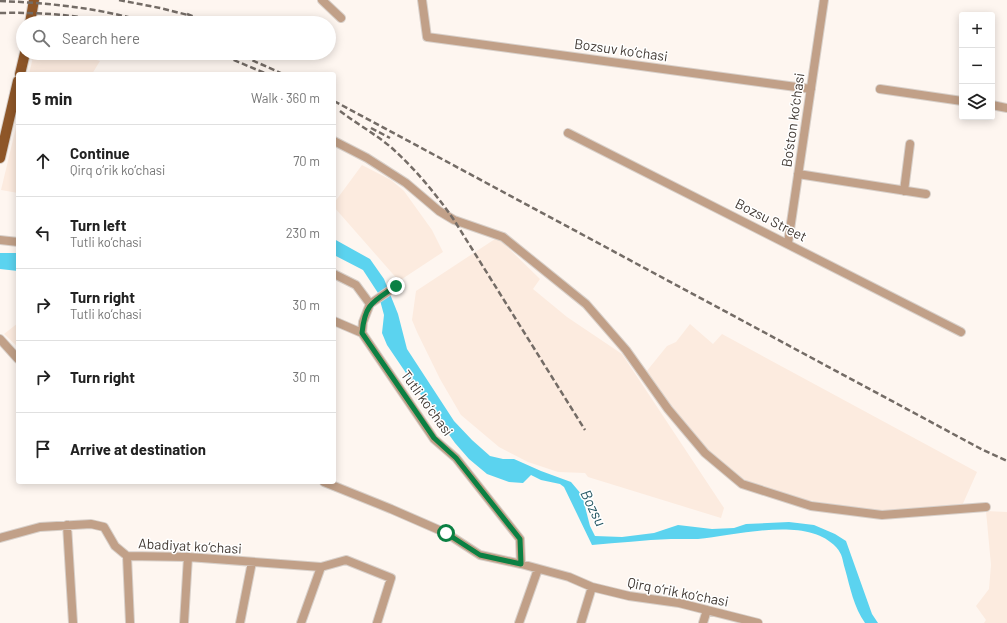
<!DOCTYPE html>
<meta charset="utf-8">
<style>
body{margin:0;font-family:Barlow,sans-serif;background:#f6f6f6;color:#222}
.controls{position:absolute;right:12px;top:12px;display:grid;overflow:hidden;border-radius:4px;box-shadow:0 2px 10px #0003}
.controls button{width:36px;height:36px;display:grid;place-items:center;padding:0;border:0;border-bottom:1px solid #e0e0e0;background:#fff;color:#222;font:20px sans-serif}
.stop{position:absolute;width:12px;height:12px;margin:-9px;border:3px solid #0b8043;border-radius:50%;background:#fff}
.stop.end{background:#0b8043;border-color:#fff;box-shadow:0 1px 4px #0008}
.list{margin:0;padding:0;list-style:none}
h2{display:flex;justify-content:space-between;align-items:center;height:52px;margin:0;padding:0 16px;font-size:17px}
h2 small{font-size:13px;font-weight:400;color:#767676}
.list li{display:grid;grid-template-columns:26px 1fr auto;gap:12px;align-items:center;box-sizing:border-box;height:72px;padding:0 16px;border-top:1px solid #e0e0e0}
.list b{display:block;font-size:15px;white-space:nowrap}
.list p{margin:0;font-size:13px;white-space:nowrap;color:#767676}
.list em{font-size:13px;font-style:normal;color:#767676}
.icon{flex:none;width:22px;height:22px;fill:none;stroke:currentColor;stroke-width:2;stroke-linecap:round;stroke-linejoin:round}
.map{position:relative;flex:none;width:1007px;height:623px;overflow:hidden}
.search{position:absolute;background:#fff;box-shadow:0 2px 10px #0003;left:16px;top:16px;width:320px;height:44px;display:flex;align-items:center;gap:10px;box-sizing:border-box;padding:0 14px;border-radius:22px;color:#767676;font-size:15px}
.panel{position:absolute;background:#fff;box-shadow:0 2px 10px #0003;left:16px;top:72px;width:320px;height:412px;border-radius:4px}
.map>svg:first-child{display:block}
</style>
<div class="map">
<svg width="1007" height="623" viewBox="0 0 1007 623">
<rect width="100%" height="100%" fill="#fef6f0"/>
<path fill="#fcebdf" d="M34 53H75L100 61 92 74H29Z
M18 119V193L1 190Z
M362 165 391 180 404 191 432 230 443 252 399 281 334 207V203Z
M495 239 501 241 540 279 533 289 567 317 622 354 724 508 721 518 588 477 585 473 558 472 528 462 499 447 461 415 440 379 417 332 412 320 416 291Z
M18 323V347L4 334Z
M690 324 713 344 722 334 977 472 961 508 883 512 801 499 753 484 734 474 705 447 671 407 646 372 667 346 676 342Z
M986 511 1007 512V623H984L986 620 976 606 989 589 991 565Z"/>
<path fill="#5bd3ef" d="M334 239 370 259 384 279 398 314 407 349 454 421 472 440 490 456 503 459H514L541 471 571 482 582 495 590 526 595 536 622 537 654 533 678 525 712 529 734 528 746 524 789 522 814 525 835 534 846 541 872 614 878 623H865C854 608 850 587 845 569 842 559 843 555 836 547 806 515 736 536 698 539 689 539 680 539 671 539 644 540 618 543 592 545L564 487 560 484 541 480 531 475 523 483 509 482 487 474 469 459 455 443 427 404 387 345 382 333 384 315 378 293 363 270 334 255Z
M0 253H18V271L0 269Z"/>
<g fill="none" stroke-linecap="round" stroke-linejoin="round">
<defs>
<path id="street" d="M322 0 341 18
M422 0 427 37 811 89
M880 89 962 101
M992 105 1007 108
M568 133 961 332
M334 141 367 158 406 183 439 211 454 220 503 237 586 304 626 350 668 409 705 453 742 484 811 506 882 515 986 507
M798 174 926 194
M904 191 910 144
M0 240 18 242
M788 243 824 0
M334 274 356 285 370 304 363 322 362 333 434 439 456 458 520 539 521 564
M370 304 396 286
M334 321 362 333
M0 339 18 359
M324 482 391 509 446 533 480 555 521 564 569 577 592 587 629 596 679 603 758 623
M67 525 73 623
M0 538 40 527 91 524 104 527 115 546 127 556 188 557 321 567 346 560 391 578 377 623
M127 556 130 623
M184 623 188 557
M240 623 252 562
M301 623 321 567
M519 623 538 569
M581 623 592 587
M703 623 707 610"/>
<path id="primary" d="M30 23 34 0
M20 74 25 53
M0 158 18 81"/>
</defs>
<use href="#street" stroke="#d8d0ca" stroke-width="10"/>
<use href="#primary" stroke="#d8d0ca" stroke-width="12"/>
<use href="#street" stroke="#c1a088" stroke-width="8"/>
<use href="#primary" stroke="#8e5628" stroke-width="10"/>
<path stroke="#746c66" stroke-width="2.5" stroke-dasharray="6 3" stroke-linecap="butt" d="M119 0 160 8 192 16
M0 1C50 3 101 8 149 23
M0 13C40 12 76 15 115 23
M187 14 210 23
M217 53 267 74
M236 53 283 74
M334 101 983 450 1007 461
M340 111C357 124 377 135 393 149 416 170 436 194 454 220L585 430
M371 128 390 138"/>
</g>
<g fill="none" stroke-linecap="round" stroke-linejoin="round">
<path stroke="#0b8043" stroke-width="5" d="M396 286C373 302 365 303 362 333L434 438 456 458 520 539 521 564 480 555 446 533"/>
</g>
<g text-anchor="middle" stroke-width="3" stroke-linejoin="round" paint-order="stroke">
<g font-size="14" fill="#413933" stroke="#fff">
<text transform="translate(621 50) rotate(8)" y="5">Bozsuv ko‘chasi</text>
<text transform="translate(793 120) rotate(-82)" y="5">Bo‘ston ko‘chasi</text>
<text transform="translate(771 220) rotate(27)" y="5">Bozsu Street</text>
<text transform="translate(427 403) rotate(54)" y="5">Tutli ko‘chasi</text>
<text transform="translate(190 546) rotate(3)" y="5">Abadiyat ko‘chasi</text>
<text transform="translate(678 592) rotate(11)" y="5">Qirq o‘rik ko‘chasi</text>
</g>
<g font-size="15" font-style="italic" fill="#235561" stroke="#fff">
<text transform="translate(593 508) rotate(64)" y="5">Bozsu</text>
</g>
</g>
</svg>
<div class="controls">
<button>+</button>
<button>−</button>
<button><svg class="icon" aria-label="layers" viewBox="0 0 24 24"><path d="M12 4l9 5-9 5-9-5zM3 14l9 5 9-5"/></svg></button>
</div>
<div class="stop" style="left:446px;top:533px"></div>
<div class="stop end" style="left:396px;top:286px"></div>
<div class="search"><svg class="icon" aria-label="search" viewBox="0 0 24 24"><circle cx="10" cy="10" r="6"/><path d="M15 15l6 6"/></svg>Search here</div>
<section class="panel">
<h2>5 min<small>Walk · 360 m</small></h2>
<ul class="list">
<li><svg class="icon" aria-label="ahead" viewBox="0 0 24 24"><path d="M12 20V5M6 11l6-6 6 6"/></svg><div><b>Continue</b><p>Qirq o‘rik ko‘chasi</p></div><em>70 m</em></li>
<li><svg class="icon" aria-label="left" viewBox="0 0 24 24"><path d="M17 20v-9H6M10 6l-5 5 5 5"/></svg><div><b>Turn left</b><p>Tutli ko‘chasi</p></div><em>230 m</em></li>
<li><svg class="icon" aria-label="right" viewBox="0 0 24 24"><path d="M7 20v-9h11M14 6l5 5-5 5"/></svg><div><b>Turn right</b><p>Tutli ko‘chasi</p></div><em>30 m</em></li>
<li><svg class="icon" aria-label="right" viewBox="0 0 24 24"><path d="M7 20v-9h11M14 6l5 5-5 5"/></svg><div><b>Turn right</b></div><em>30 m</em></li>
<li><svg class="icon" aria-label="arrive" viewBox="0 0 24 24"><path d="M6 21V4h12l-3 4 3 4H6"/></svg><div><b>Arrive at destination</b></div></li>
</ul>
</section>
</div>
